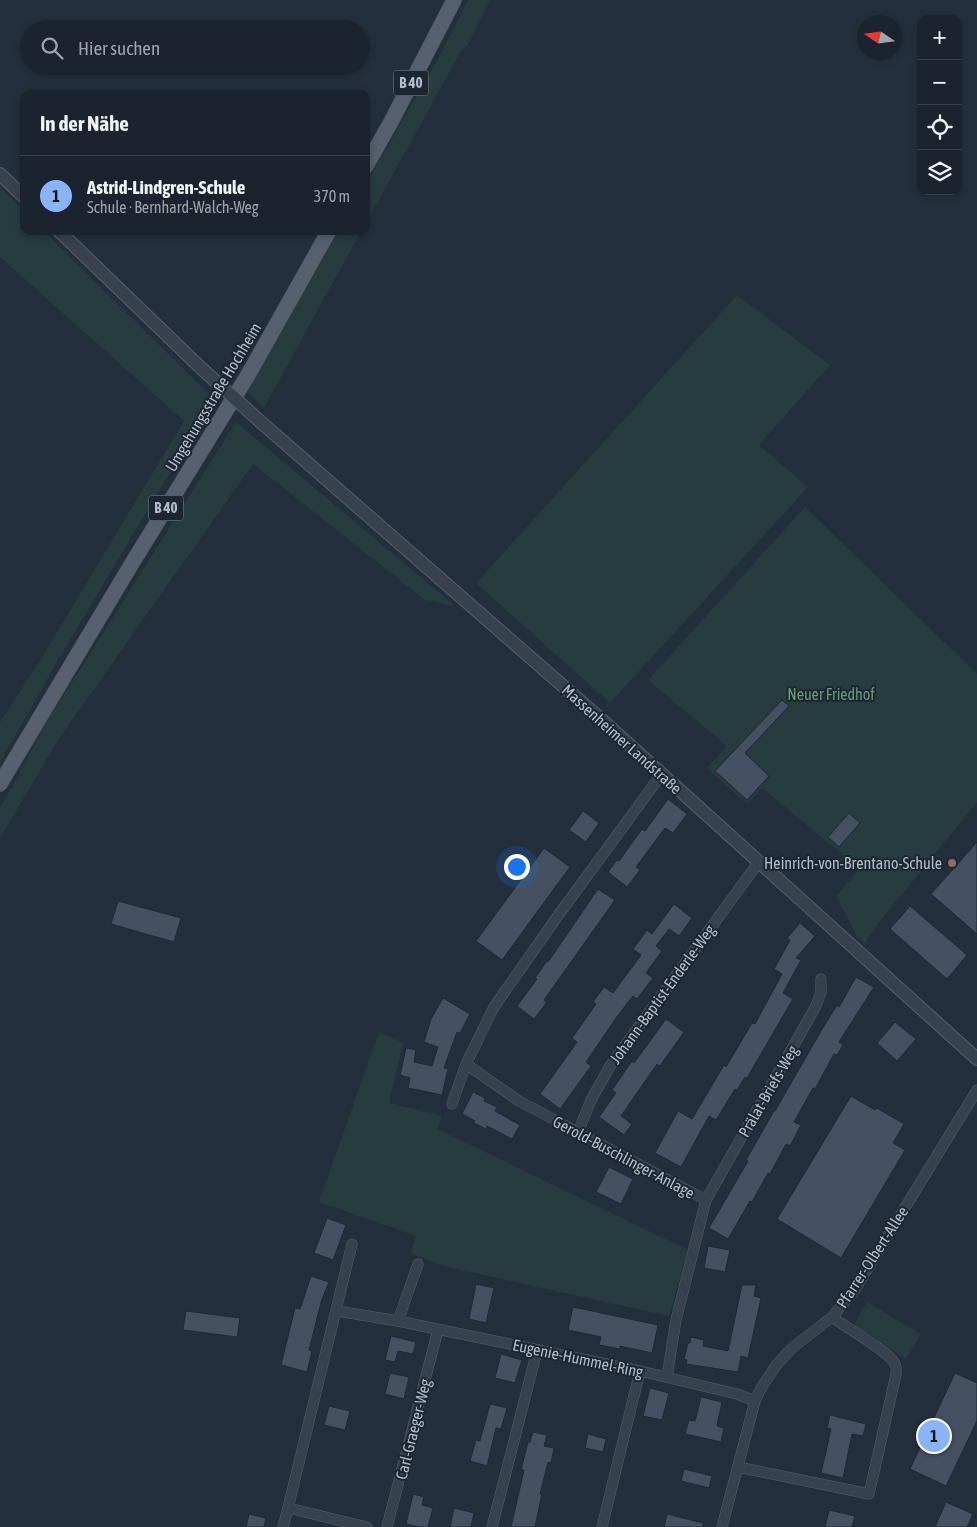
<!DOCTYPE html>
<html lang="de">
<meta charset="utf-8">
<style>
body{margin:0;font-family:"Asap Condensed",sans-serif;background:#242b36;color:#f1f3f6}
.controls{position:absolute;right:15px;top:15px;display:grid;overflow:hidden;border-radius:10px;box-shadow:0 2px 8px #0003}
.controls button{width:45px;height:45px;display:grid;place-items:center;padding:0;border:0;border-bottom:1px solid #39404a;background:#1b232e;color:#f1f3f6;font:25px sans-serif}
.compass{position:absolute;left:857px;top:15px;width:45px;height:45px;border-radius:50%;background:#1b232e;box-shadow:0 2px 8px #0003;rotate:283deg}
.you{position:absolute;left:516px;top:866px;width:18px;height:18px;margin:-12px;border:4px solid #fff;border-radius:50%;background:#1a73e8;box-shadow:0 0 0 8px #1a73e833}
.badge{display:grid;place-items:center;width:32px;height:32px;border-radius:50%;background:#8ab4f8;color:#111;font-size:16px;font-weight:700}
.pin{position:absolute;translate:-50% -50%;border:2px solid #fff;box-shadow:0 1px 5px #0006}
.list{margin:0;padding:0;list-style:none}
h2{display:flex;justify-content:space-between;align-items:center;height:65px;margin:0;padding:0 20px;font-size:21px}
h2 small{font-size:16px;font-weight:400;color:#a0a4aa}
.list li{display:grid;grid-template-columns:32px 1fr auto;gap:15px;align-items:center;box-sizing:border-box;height:80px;padding:0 20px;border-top:1px solid #39404a}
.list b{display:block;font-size:19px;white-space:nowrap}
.list p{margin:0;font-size:16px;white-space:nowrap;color:#a0a4aa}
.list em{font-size:16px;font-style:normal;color:#a0a4aa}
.icon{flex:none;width:28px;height:28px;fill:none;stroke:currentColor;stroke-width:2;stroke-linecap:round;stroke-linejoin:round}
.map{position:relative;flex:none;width:977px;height:1527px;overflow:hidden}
.search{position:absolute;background:#1b232e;box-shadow:0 2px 8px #0003;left:20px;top:20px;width:350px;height:55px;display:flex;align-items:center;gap:12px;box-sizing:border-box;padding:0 18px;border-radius:28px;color:#a0a4aa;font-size:19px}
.panel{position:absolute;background:#1b232e;box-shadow:0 2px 8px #0003;left:20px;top:90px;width:350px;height:145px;border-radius:10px}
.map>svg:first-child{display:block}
</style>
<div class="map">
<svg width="977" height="1527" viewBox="0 0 977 1527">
<rect width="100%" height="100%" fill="#242f3e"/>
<path fill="#263c3f" d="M468 0H490L467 46 461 51 366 223V183L437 61Z
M0 187 24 211V231H44L214 399 54 667 0 763V722L36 667 184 421 0 257Z
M339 231H361L264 408 247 391Z
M737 295 830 365 759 445 808 487 610 703 476 583Z
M236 422 455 606 425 600 253 464 58 740 0 838V809L45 725Z
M805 507 977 674V802L877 925 865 944 857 936 836 896 860 869 762 788 747 804 707 768 727 746 648 680Z
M379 1032 403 1043 389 1103 442 1116 438 1129 688 1250 669 1316 443 1266 411 1253 416 1236 319 1202Z
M867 1302 921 1334 906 1359 854 1325Z"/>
<path fill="#455162" stroke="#1f2835" d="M782 700 789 706 745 753 769 776 747 800 715 771Z
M668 799 687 814 673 833 665 828 636 867 640 870 627 887 608 872 617 860 619 861 642 829 645 831Z
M583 811 599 823 586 842 569 830Z
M849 813 860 823 839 847 828 837Z
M977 842V934L931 894Z
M544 848 570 867 502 960 476 941Z
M598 889 615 900 544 1000 547 1002 534 1019 517 1006 537 979 535 978 547 961 548 962Z
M118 901 181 918 174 942 111 924Z
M674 904 692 918 679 936 669 929 656 946 662 951 646 973 653 978 637 999 633 996 616 1018 586 1062 591 1066 560 1109 540 1094 577 1042 572 1038 596 1004 593 1002 604 987 613 993 641 955 633 949 647 930 652 934Z
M910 906 967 955 947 979 890 929Z
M800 923 815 936 796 958 801 960 783 993 793 999 747 1078 745 1077 737 1090 735 1089 716 1120 709 1116 681 1167 655 1153 678 1111 692 1119 724 1065 726 1067 752 1023 755 1024 782 974 774 969 790 940 787 938Z
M856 977 874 987 839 1042 843 1045 837 1055 834 1054 815 1089 813 1088 794 1122 801 1125 790 1146 786 1144 770 1174 768 1173 752 1202 750 1201 728 1239 709 1228 748 1161 746 1160 774 1111H775L821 1031 837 1005 839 1007Z
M443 998 470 1014 460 1033 457 1032 444 1068 448 1069 442 1095 408 1088 410 1078 400 1075 406 1048 416 1050 414 1062 432 1066 438 1047 424 1042 431 1019Z
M666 1019 684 1032 660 1066 657 1064 621 1116 632 1124 624 1135 599 1117 616 1093 612 1090 632 1061 634 1063Z
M895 1022 916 1039 897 1061 877 1043Z
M473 1092 485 1098 484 1101 497 1107 495 1111 520 1125 512 1139 487 1126 486 1129 474 1123 475 1121 462 1114Z
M851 1096 875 1110 877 1108 904 1124 893 1143 905 1150 841 1258 777 1219Z
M609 1167 633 1179 621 1204 596 1192Z
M327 1218 346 1225 333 1260 314 1253Z
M708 1246 730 1250 725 1272 704 1268Z
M311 1276 329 1282 322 1299 309 1350 312 1351 307 1372 281 1365 295 1308 300 1309Z
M476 1284 494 1288 486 1323 469 1319Z
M742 1285H756L754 1296 761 1298 748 1358 741 1356 738 1372 686 1364 687 1360 684 1359 688 1343H690L691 1337 704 1340 703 1346 728 1351Z
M573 1307 658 1325 652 1353 620 1346V1349L599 1345 601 1337 568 1330Z
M186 1311 240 1318 237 1337 183 1330Z
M391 1336 416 1342 413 1354 398 1351 395 1362 385 1360Z
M501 1354 522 1360 515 1383 495 1378Z
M390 1373 409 1377 404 1399 385 1394Z
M955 1373 977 1383V1421L946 1486 910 1469Z
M650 1388 669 1393 662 1420 643 1416Z
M701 1397 722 1402 717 1426 724 1428 721 1442 685 1434 689 1420 695 1421Z
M490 1404 507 1408 501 1429 496 1428 487 1466 470 1461 476 1440 480 1441Z
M329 1406 350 1411 345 1430 324 1425Z
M830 1415 866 1424 863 1436 852 1434 843 1478 821 1473 831 1429 827 1428Z
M533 1432 547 1435 544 1446 554 1448 551 1463 548 1462 540 1494H542L535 1527H511L524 1470H521L528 1442H530Z
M588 1434 606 1439 603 1452 585 1448Z
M684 1469 712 1476 709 1488 681 1481Z
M413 1494 424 1497 422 1505 433 1508 428 1527H419L406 1524Z
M946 1502 973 1514 967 1527H935Z
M454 1508 474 1513 471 1527H450Z
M829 1510 855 1516 852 1527H825Z
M249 1514 266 1518 264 1527H246Z
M667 1514 703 1523V1527H664Z"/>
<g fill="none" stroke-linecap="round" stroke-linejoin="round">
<defs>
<path id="minor" d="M466 1064 519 1101 706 1200
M452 1104 466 1064 494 1007 557 917 661 775
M578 1132 591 1100 610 1066 758 863
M352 1244 288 1508 367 1527
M337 1311 398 1321 640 1371 737 1394 755 1401
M398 1321 418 1264
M667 1377 676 1320 706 1200 816 1006 821 992V979
M738 1467 869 1494 895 1379C896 1375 897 1368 895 1364 891 1353 844 1326 832 1317
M283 1527 288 1508
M387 1527 438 1330
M492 1527 537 1351
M602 1527 640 1371
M722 1527 755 1401 760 1390 777 1364 792 1348 832 1317 854 1291 977 1090"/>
<path id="tertiary" d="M0 174 24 197
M59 231 202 369
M263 424 602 720 977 1059"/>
<path id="primary" d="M366 166 391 122 454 0
M0 784 131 565 248 375 329 231"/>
</defs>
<use href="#minor" stroke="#565f6c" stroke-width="11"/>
<use href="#tertiary" stroke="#565f6c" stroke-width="14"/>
<use href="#primary" stroke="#414a57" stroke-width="16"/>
<use href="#minor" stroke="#38414e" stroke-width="10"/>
<use href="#tertiary" stroke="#38414e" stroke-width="12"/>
<use href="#primary" stroke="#56606e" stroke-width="15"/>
<defs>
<path id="tertiary-bridge" d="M202 369 263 424"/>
</defs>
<use href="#tertiary-bridge" stroke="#565f6c" stroke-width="14" stroke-linecap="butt"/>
<use href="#tertiary-bridge" stroke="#38414e" stroke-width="12"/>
</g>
<circle fill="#8d6e63" stroke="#1d2633" stroke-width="2" cx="952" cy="863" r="5"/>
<g text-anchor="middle" stroke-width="4" stroke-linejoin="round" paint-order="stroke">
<g fill="#1d2633" stroke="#878f9c" stroke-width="1">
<rect x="393.5" y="70.5" width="35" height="25" rx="4"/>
<rect x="148.5" y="495.5" width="35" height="25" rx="4"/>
</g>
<g font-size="15" font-weight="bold" fill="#b4bcc9">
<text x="411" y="88">B 40</text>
<text x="166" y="513">B 40</text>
</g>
<g font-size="16" fill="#b4bcc9" stroke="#1d2633">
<text transform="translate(213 397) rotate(-59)" y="6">Umgehungsstraße Hochheim</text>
<text transform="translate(622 739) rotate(42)" y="6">Massenheimer Landstraße</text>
<text transform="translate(662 994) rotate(-54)" y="6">Johann-Baptist-Enderle-Weg</text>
<text transform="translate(768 1091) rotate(-60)" y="6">Prälat-Briefs-Weg</text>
<text transform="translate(624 1157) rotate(28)" y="6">Gerold-Buschlinger-Anlage</text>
<text transform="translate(872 1257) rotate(-57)" y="6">Pfarrer-Olbert-Allee</text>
<text transform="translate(578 1358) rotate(12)" y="6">Eugenie-Hummel-Ring</text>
<text transform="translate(413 1429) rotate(-76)" y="6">Carl-Graeger-Weg</text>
</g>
<g font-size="16" fill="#6b9a76" stroke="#1d2633">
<text x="831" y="700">Neuer Friedhof</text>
</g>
<g font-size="16" fill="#b4bcc9" stroke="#1d2633" text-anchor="end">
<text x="942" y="869">Heinrich-von-Brentano-Schule</text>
</g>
</g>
</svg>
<div class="controls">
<button>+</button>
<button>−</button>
<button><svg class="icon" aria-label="locate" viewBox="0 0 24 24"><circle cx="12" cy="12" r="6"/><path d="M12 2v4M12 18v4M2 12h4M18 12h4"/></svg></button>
<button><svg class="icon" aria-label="layers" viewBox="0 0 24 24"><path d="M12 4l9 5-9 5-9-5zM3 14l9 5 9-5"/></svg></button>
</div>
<svg class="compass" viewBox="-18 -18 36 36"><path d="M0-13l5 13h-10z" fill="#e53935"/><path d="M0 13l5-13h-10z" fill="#a0a4aa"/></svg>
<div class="you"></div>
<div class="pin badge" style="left:934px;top:1436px">1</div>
<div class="search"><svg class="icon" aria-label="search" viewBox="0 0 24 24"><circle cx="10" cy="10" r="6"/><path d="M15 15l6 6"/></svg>Hier suchen</div>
<section class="panel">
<h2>In der Nähe<small></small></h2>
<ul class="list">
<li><span class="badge">1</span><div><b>Astrid-Lindgren-Schule</b><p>Schule · Bernhard-Walch-Weg</p></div><em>370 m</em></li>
</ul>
</section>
</div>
